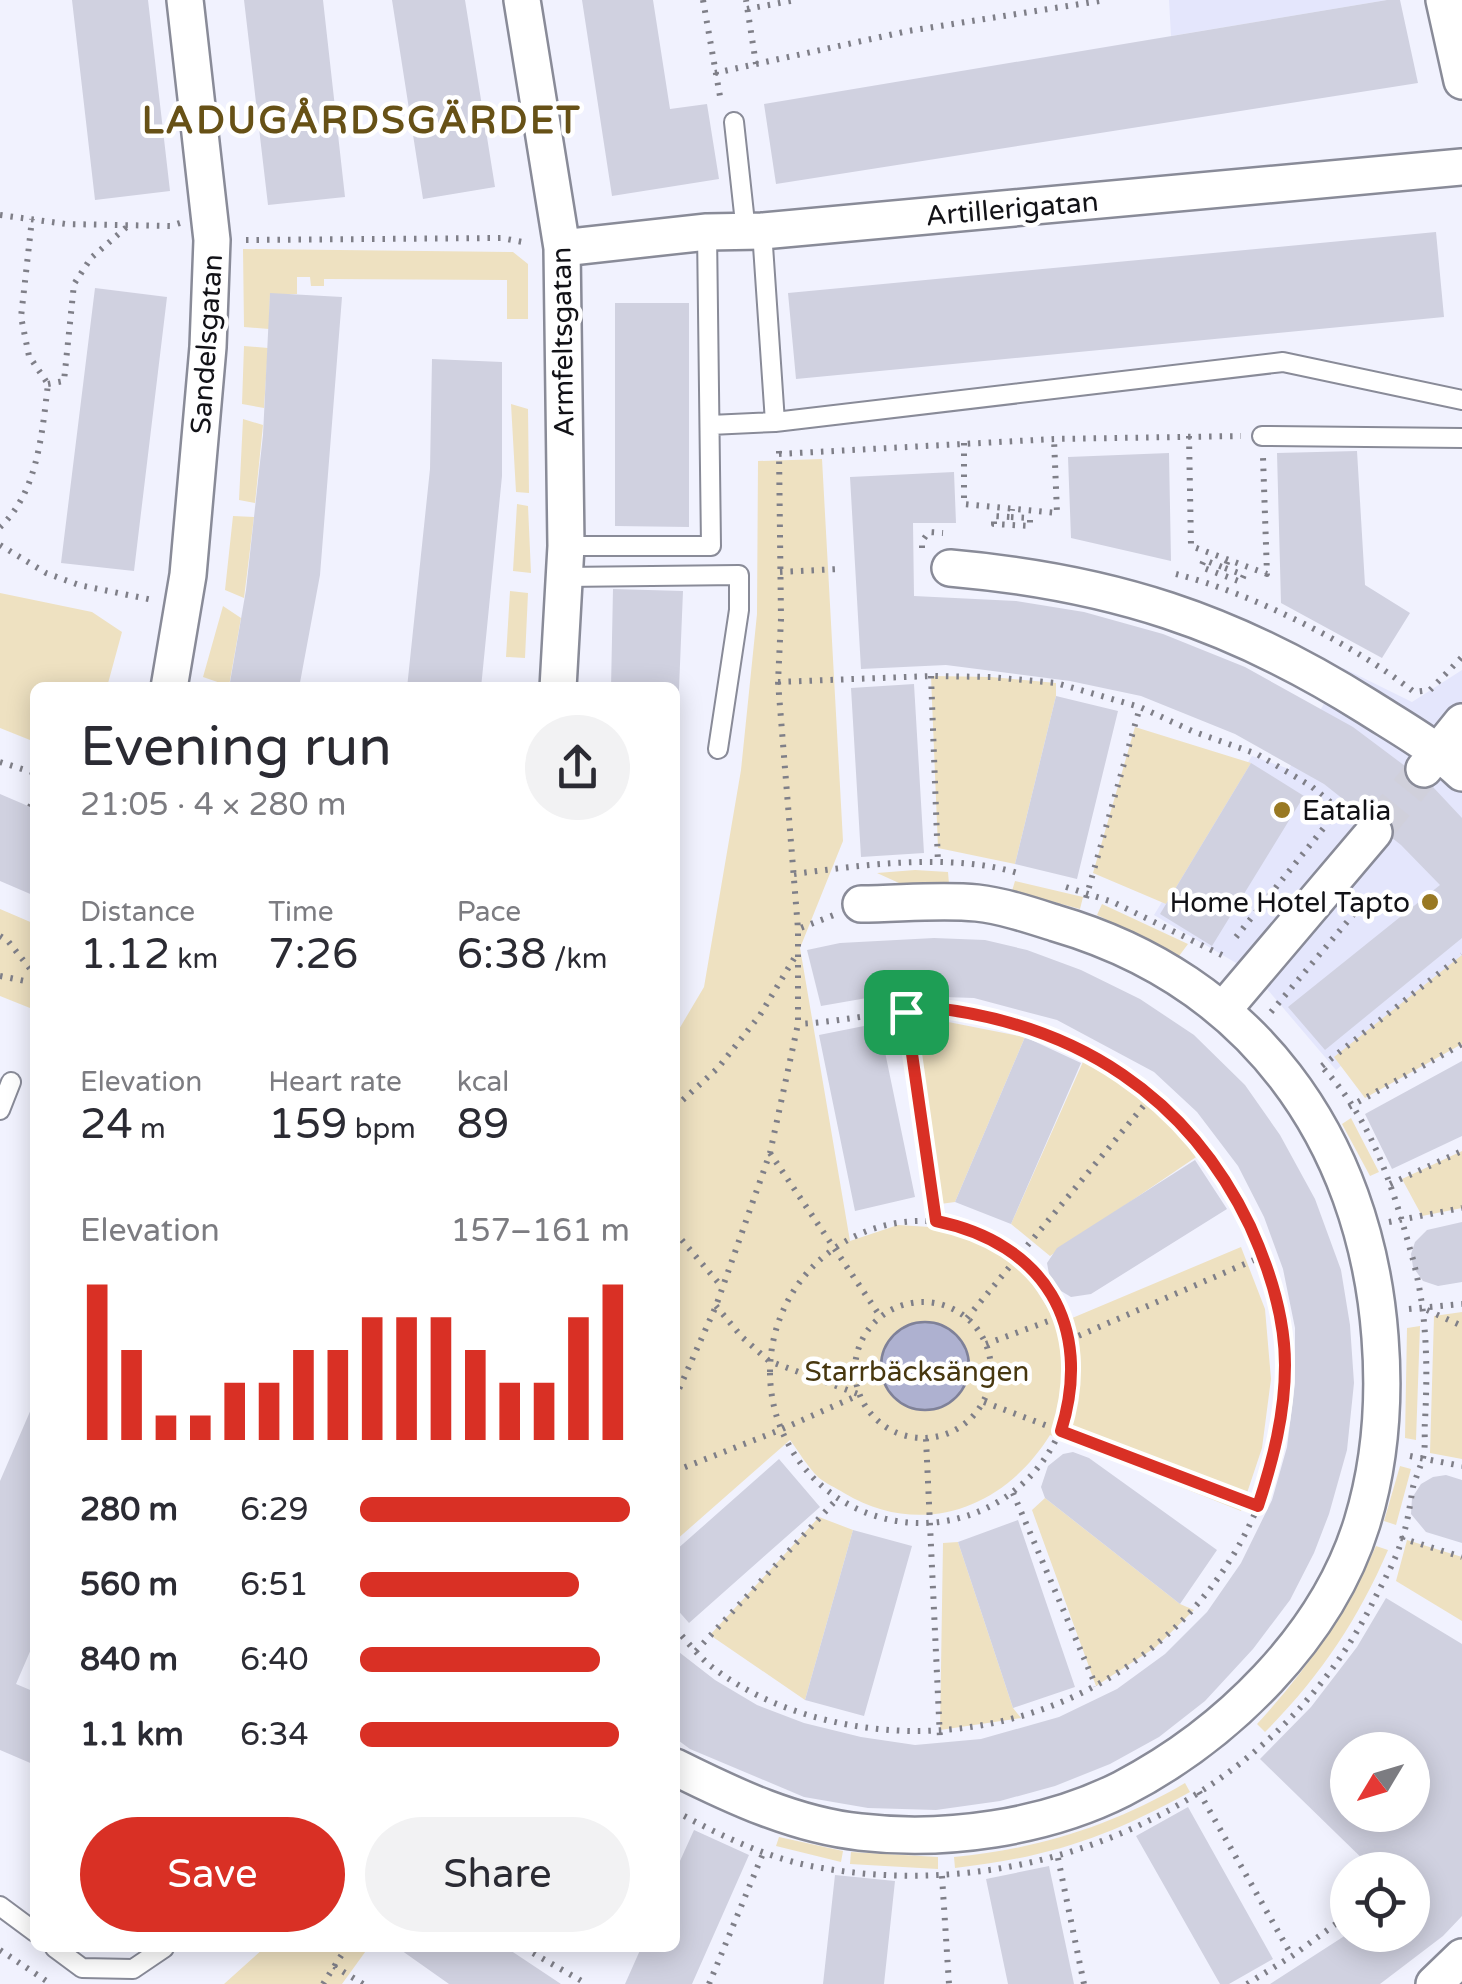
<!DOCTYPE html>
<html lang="en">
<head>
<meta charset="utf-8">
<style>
  :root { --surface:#fff; --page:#f2f2f3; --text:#2b2b33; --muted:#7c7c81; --accent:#d93025 }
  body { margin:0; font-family:"Varela Round",sans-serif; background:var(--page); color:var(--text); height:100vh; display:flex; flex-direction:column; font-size:38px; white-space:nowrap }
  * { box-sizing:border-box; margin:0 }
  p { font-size:32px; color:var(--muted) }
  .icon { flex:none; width:55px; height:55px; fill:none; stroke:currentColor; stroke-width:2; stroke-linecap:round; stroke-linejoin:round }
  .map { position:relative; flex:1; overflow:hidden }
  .panel { position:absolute; left:30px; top:682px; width:650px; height:1270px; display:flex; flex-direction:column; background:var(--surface); border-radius:15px; box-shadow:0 5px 25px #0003 }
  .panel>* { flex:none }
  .needle { width:65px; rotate:232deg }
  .buttons { position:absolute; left:1330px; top:1732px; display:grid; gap:20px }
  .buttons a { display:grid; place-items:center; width:100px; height:100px; border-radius:50%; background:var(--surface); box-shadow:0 5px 25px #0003; font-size:50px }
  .pin { position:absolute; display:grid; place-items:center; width:85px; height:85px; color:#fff; margin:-42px; border-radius:20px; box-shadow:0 5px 15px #0006 }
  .round { display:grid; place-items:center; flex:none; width:105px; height:105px; border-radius:52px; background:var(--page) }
  .headline { display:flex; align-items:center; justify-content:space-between; height:170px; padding:0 50px }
  h1 { font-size:55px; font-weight:600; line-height:75px }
  .metrics { display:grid; grid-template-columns:repeat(3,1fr); gap:15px; height:170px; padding:10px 50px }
  .metrics div { display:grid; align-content:center }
  .metrics b { font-size:42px; font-weight:600 }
  .metrics small { font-size:28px; font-weight:400 }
  .metrics p { font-size:28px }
  .chart { height:280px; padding:20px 50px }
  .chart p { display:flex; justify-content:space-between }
  .chart svg { width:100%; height:180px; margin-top:10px; stroke:var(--accent); stroke-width:6 }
  .primary-button { display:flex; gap:20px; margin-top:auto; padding:20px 50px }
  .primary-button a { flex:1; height:115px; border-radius:60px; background:var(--accent); color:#fff; font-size:40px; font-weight:600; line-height:115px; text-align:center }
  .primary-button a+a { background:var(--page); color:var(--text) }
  ul { padding:0 50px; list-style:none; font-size:32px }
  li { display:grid; grid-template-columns:160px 120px 1fr; align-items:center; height:75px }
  li i { height:25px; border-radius:12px; background:var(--accent) }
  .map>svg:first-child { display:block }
  .built { fill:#e4e6fc }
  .green { fill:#eee1c1 }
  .water { fill:#aeb1d0; stroke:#7f8198; stroke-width:2.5 }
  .building { fill:#d0d1e0; fill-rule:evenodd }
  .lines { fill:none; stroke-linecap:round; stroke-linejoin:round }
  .street-tunnel { stroke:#d0d0db; stroke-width:35; stroke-dasharray:35 18; stroke-linecap:butt }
  .lane-casing { stroke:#898b98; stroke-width:22 }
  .street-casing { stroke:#898b98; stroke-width:40 }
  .path { stroke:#7f7f88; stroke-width:6; stroke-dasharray:2.5 8; stroke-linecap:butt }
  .lane { stroke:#fff; stroke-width:18 }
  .street { stroke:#fff; stroke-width:35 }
  .route-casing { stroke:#fff; stroke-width:20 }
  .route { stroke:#d93025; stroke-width:12 }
  .poi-dot { fill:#997923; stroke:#fff; stroke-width:4 }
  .labels { text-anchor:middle; stroke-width:9; stroke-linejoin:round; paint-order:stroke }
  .street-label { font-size:28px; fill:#121217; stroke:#fff }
  .poi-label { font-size:28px; fill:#121217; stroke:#fff; text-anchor:start }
  .park-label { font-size:28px; fill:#47370f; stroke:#fff }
  .district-label { font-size:38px; font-weight:bold; letter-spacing:2.5px; fill:#675116; stroke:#fff }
</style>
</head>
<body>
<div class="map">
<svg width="1462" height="1984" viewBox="0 0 1462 1984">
  <rect width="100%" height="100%" fill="#f1f2fe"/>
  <!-- built -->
  <path class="built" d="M1169 0H1387L1171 36Z
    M1343 668 1412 702 1462 670V966L1336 1070 1267 989 1243 967 1154 915 1252 756 1289 769Z"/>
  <!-- green -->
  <path class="green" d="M243 249 513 252 528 264V319H507V280L324 279V286H311L310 277H297V294H270L269 329 244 327Z
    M244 346 268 348 264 408 242 404Z
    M511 404 528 409 529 493 516 492Z
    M243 419 263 425 255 503 239 500Z
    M822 459 843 841 800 948 850 1241 898 1225 946 1228 987 1243 1024 1271 1058 1324 1241 1247 1265 1309 1271 1379 1262 1448 1241 1511 1050 1435C1004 1509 921 1539 844 1493 836 1488 825 1483 818 1477 807 1466 799 1452 790 1440L675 1541V1036L704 987 741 770 757 614 758 461Z
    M517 504 528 506 531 573 513 571Z
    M233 516 254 517 244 598 225 590Z
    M510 591 528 593 525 658 506 657Z
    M0 593 92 612 122 632 107 687 35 688V742L0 728Z
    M223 606 241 618 229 686 203 677Z
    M931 676 991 677 1056 683V696L1015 864 938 848Z
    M1135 727 1251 763 1166 904 1093 873Z
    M915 870 948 872 949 884 899 883 877 873Z
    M1015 881 1083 897 1080 909 1012 891Z
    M1102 904 1188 944 1179 956 1097 915Z
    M0 909 35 924V1010L0 996Z
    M1462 955V1044L1365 1098 1334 1057Z
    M933 1019 1025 1037 955 1202 933 1205 912 1058Z
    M1086 1055 1153 1095 1205 1151 1050 1256 1011 1224Z
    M1351 1118 1379 1172 1370 1176 1342 1124Z
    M1462 1151V1208L1422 1216 1402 1179Z
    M1462 1312V1459L1430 1453 1434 1316Z
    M1420 1326 1416 1440 1405 1438 1407 1328Z
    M1400 1466 1411 1469 1396 1525 1384 1521Z
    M1045 1498 1180 1604 1194 1610 1156 1647 1096 1686 1032 1510Z
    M819 1517 853 1530 805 1700 710 1635Z
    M1407 1540 1462 1557V1621L1396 1581Z
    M958 1542 1013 1708 1021 1718 940 1730 943 1543Z
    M1376 1546 1388 1550C1358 1620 1319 1678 1265 1732L1257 1724C1306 1671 1346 1613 1376 1546Z
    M1185 1783 1190 1792C1106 1838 1050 1857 955 1868L954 1857C1037 1849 1112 1826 1185 1783Z
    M779 1837 843 1851 841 1862 776 1846Z
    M851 1852 938 1857V1869L850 1864Z
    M264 1948H368L342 1984H224Z"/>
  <!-- water -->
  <path class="water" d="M881 1366a44 44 0 1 1 88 0a44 44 0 1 1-88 0Z"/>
  <!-- building -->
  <path class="building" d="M72 0H148L170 191 95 200Z
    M244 0H323L345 197 268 205Z
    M392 0H465L495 187 423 199Z
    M582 0H653L670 109 707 104 719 179 612 196Z
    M1387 0H1400L1418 83 776 184 764 104Z
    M1436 232 1444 317 796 379 788 293Z
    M95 288 167 297 134 571 61 563Z
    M270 293 342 297 320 575 299 688H229L246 590 263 435Z
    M615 303H689V527L615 526Z
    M432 359 502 362V476L481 688H407L430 469Z
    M1357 451 1365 585 1410 613 1382 658 1281 603 1277 453Z
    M1169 453 1171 561 1071 538 1068 457Z
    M954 472 956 523H913L914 596 1016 601 1084 612 1163 634 1245 667 1353 727 1433 787 1462 818V938L1325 1050 1288 1007 1440 885 1401 845 1324 784 1235 734 1141 696 1070 681 946 665 861 669 850 477Z
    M613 589 683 591 678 713 675 712V688H611Z
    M914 684 924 853 861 857 851 688Z
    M1056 696 1118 711 1077 879 1015 864Z
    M1251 763 1304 796 1212 946 1160 914Z
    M0 794 35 809V896L0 881Z
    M934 938 985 940 1027 950 1081 970 1140 999 1194 1035 1245 1085 1280 1135 1315 1199 1341 1270 1350 1325 1354 1383 1347 1450 1329 1514 1314 1553 1290 1600 1253 1649 1205 1701 1159 1737 1110 1764 1055 1786 1000 1801 936 1810 868 1808 804 1797 690 1749 675 1738V1649L715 1680 757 1705 804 1723 861 1737 915 1745 981 1739 1059 1717 1117 1689 1165 1654 1207 1612 1241 1563 1272 1500 1287 1447 1295 1383V1328L1283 1269 1264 1217 1238 1166 1197 1112 1154 1072 1057 1020 974 998 884 995 821 1006 807 950 840 943Z
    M879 1023 915 1197 855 1211 819 1035Z
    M1025 1037 1081 1063 1011 1224 955 1202Z
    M1462 1061V1136L1392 1169 1365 1114Z
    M1195 1160 1227 1209 1091 1294 1071 1297 1051 1285 1047 1263 1057 1248Z
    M1462 1222V1282L1438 1286 1423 1281 1413 1267 1411 1254 1415 1242 1427 1230Z
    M35 1400V1640L16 1684 35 1692V1765L0 1750V1481Z
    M1073 1452 1089 1458 1217 1550 1180 1604 1045 1498 1041 1487 1048 1466 1063 1454Z
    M779 1459 820 1507 689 1623 675 1607V1551Z
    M1446 1475 1462 1480V1543L1426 1532 1411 1514 1412 1498 1421 1484 1433 1477Z
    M1018 1520 1075 1687 1013 1708 958 1542Z
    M853 1530 912 1546 864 1716 805 1700Z
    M1386 1598 1462 1644V1916L1443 1936 1380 1984H1270L1346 1935H1412V1870H1374L1260 1759 1311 1707 1357 1647ZM1348 1750H1412V1815H1348Z
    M1188 1807 1273 1959 1229 1984H1220L1136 1836Z
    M694 1830 749 1855 692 1984H625L641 1948H675V1872Z
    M1049 1866 1074 1984H1008L986 1879Z
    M835 1875 895 1881 884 1984H823Z
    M398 1948H507L561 1984H449Z"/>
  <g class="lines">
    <!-- street-tunnel -->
    <path class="street-tunnel" d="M1374 832 1424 770"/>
    <defs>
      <path id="lane" d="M734 122 746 232
        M762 231 775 422
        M710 425 775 422 1283 362 1462 400
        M1262 436 1462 438
        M566 546H711L707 232
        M564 577 739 575V610L718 749
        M0 1110 11 1082
        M0 1906 35 1932
        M55 1948 82 1968 133 1969 164 1948"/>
      <path id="street" d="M522 0 562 248 566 546 558 688
        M1444 0 1462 81
        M562 248 707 232 762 231 1462 167
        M950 568C1110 582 1232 621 1368 707 1401 728 1434 746 1462 773
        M169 688 188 575 208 347 212 240 185 0
        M1424 769 1462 722
        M1223 1010 1374 832
        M675 1767C733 1796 795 1825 860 1832 945 1842 1045 1828 1122 1789 1226 1735 1327 1637 1362 1523 1381 1461 1385 1401 1380 1337 1365 1137 1251 980 1055 923 1030 915 1003 906 977 903 939 899 899 904 861 904
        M1434 1984 1462 1957"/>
    </defs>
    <!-- lane casing -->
    <use href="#lane" class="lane-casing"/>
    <!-- street casing -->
    <use href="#street" class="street-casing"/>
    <!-- path -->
    <path class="path" d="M703 0 721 102
      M747 9 796 0
      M756 64 908 31 1106 0
      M715 73 756 64 746 0
      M0 215 66 224 170 226 180 223
      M246 240 501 238 528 243
      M48 384 64 381 74 284 91 258 129 225
      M1189 436 1191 546 1267 574 1263 457
      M964 443V504L1057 513 1054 439
      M779 451 781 619 778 682 798 929
      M779 454 1054 439 1241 436
      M1011 517 1030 518V526L994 524V516L1011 517 1012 509
      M0 527C38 492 42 433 48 384L29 356 21 317 32 219
      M0 545 46 573 79 585 153 600
      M922 548V541L929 532 943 533
      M1225 568 1244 575 1241 582 1201 567 1204 560 1225 568 1228 560
      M780 572 839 569
      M1176 574C1253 594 1352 643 1414 692L1430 690 1462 657
      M931 676 938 864
      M778 682 931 676 991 677 1056 683 1140 707 1192 731 1257 754 1311 786 1347 816
      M0 762 35 773
      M30 807 35 795
      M794 874C863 865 953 852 1021 874
      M1066 887 1113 902 1228 958
      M1086 898 1140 707
      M0 936 8 941 35 975
      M1236 937 1339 809
      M0 976 35 983
      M906 1012 935 1221
      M1271 1012 1363 903
      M1322 1066 1462 955
      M675 1107 718 1068 760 1015 798 952
      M1349 1107 1462 1044
      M770 1153 880 1316
      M1390 1184 1462 1151
      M770 1372a151 151 0 1 1 302 0a151 151 0 1 1-302 0Z
      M1389 1222 1462 1208
      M675 1232 722 1287
      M855 1370a68 68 0 1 1 136 0a68 68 0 1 1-136 0Z
      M716 1306 742 1337 769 1361 858 1394
      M1409 1309 1462 1304
      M1427 1310 1462 1326
      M967 1318 1161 1085
      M1069 1340 1263 1256
      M986 1344 1062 1316
      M675 1398 716 1306 770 1153 798 1024V929L834 915
      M984 1402 1265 1508
      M926 1439 940 1739
      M1410 1456 1462 1466
      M675 1471 780 1430 859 1395
      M1013 1493 1096 1686
      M1401 1538 1462 1557
      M675 1628C687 1641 698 1656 712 1667 770 1712 851 1732 923 1731 1183 1725 1362 1467 1249 1226 1212 1145 1162 1093 1082 1053 1050 1037 1016 1020 981 1013 922 1001 858 1021 798 1024
      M696 1651 837 1499
      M1199 1792 1292 1956
      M675 1811C721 1836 771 1860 822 1868 1041 1906 1274 1801 1374 1600 1384 1580 1396 1560 1402 1539 1408 1522 1410 1504 1413 1487 1416 1477 1420 1468 1423 1458 1426 1447 1424 1433 1425 1421 1428 1362 1427 1306 1410 1249 1392 1184 1370 1117 1322 1067
      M1058 1858 1084 1984
      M942 1876 949 1984
      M524 1948 587 1984
      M0 1950 51 1984
      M334 1966 363 1984
      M323 1984 346 1948
      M709 1984 764 1851
      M1247 1984 1292 1956 1348 1915"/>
    <!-- lane -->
    <use href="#lane" class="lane"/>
    <!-- street -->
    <use href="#street" class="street"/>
  </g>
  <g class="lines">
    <defs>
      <path id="route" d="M935 1008C1077 1025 1188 1096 1250 1226 1270 1270 1285 1316 1285 1365 1285 1414 1273 1460 1258 1506L1061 1431C1094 1325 1044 1243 936 1221L906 1012Z"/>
    </defs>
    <!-- route casing -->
    <use href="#route" class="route-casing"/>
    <!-- route -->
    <use href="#route" class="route"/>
  </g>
  <!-- markers -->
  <g class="poi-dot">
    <circle cx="1282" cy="810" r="10"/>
    <circle cx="1430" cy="902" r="10"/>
  </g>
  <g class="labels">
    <!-- street labels -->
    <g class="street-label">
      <text transform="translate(1012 208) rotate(-5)" y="10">Artillerigatan</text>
      <text transform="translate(562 342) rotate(-91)" y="10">Armfeltsgatan</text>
      <text transform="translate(206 344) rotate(-86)" y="10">Sandelsgatan</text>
    </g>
    <!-- poi labels -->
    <g class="poi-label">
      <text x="1302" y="820">Eatalia</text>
      <text x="1410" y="912" text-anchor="end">Home Hotel Tapto</text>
    </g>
    <!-- park labels -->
    <g class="park-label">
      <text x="917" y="1381">Starrbäcksängen</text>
    </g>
    <!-- district labels -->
    <g class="district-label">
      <text x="362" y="133">LADUGÅRDSGÄRDET</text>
    </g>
  </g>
</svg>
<div class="buttons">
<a><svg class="needle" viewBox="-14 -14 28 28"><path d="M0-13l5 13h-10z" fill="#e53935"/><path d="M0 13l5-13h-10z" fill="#7c7c81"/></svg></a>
<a><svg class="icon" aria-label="locate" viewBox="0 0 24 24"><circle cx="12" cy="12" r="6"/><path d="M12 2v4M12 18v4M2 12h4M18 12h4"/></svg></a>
</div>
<div class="pin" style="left:906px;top:1012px;background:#1e9e55"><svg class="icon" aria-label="arrive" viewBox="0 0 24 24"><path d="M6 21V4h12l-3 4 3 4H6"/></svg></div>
<section class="panel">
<div class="headline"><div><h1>Evening run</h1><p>21:05 · 4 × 280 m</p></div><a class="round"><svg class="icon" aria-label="share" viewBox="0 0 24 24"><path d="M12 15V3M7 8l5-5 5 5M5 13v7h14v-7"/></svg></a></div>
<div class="metrics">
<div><p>Distance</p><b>1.12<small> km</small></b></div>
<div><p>Time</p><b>7:26</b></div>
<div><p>Pace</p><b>6:38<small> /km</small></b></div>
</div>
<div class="metrics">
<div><p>Elevation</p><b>24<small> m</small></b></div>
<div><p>Heart rate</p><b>159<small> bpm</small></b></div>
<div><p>kcal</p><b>89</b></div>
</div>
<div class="chart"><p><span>Elevation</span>157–161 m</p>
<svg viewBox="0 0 160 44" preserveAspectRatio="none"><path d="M5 44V6M15 44V22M25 44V38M35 44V38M45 44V30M55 44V30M65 44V22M75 44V22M85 44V14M95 44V14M105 44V14M115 44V22M125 44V30M135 44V30M145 44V14M155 44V6"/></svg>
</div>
<ul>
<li><b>280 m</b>6:29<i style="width:100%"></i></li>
<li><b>560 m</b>6:51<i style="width:81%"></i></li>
<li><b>840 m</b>6:40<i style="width:89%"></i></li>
<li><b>1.1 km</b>6:34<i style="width:96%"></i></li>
</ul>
<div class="primary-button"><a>Save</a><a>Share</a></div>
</section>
</div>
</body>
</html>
